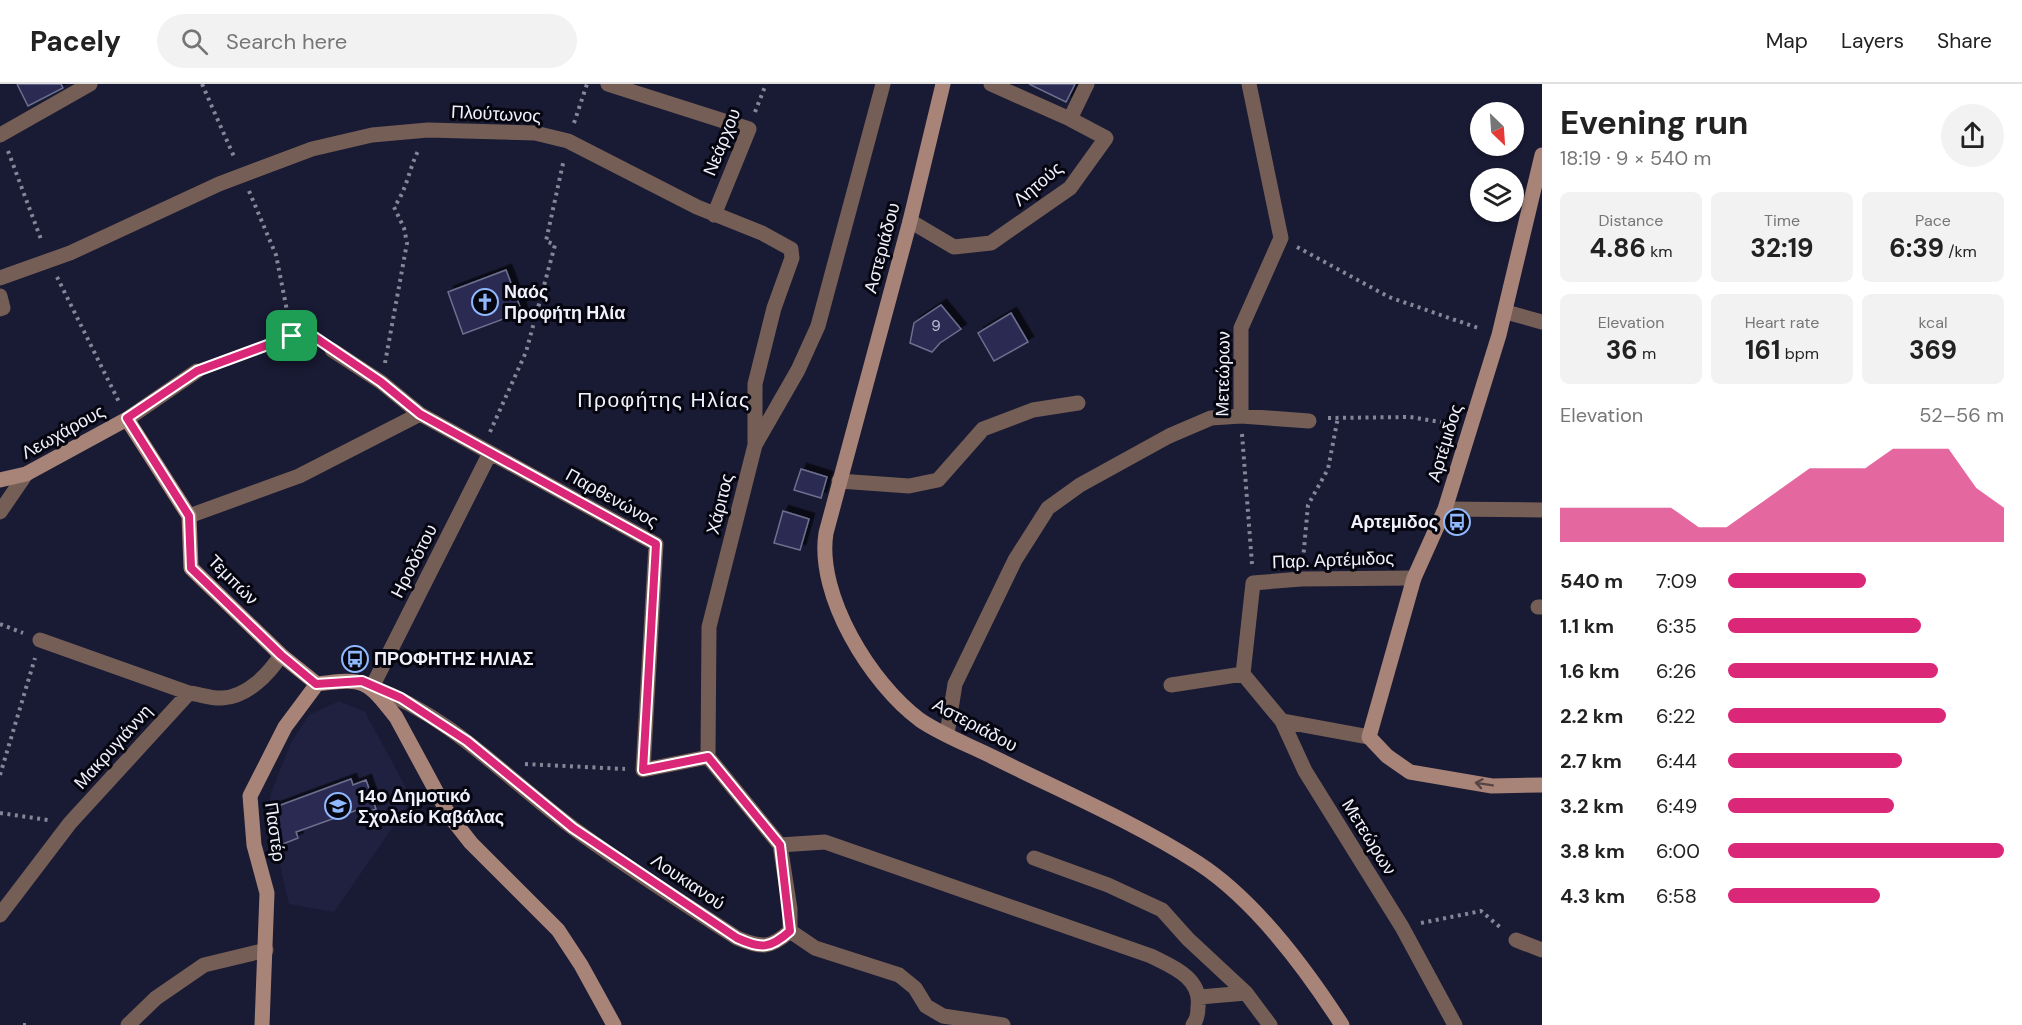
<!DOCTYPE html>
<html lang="en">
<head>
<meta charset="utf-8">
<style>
  :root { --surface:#fff; --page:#f2f2f2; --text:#222; --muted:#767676; --line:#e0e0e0; --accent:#db2777 }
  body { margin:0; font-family:"DM Sans",sans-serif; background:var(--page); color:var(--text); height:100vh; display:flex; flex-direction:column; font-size:22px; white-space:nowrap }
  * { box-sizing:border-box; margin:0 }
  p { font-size:20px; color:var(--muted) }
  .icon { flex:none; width:33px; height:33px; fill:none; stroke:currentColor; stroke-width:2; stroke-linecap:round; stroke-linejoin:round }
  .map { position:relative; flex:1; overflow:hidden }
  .details { display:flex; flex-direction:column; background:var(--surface); width:480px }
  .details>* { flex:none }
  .needle { width:39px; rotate:155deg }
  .tools { position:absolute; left:1470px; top:18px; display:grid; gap:12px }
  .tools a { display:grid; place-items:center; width:54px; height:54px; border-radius:50%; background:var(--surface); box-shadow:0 2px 4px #0004; font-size:30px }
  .pin { position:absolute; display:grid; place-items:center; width:51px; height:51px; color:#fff; margin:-26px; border-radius:12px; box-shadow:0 3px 9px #0006 }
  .round { display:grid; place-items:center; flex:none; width:63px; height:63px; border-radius:32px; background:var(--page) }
  .overview { display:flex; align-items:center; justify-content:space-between; height:102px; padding:0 18px }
  h1 { font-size:33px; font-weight:700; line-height:45px }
  .metrics { display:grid; grid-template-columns:repeat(3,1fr); gap:9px; height:102px; padding:6px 18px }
  .metrics div { display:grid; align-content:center; border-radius:9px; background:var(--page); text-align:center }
  .metrics b { font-size:26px; font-weight:700 }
  .metrics small { font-size:16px; font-weight:400 }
  .metrics p { font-size:16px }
  .chart { height:168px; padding:12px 18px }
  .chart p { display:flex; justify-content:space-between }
  .chart svg { width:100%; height:108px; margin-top:6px; fill:var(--accent); opacity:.7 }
  ul { padding:0 18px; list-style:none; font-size:20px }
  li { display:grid; grid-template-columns:96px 72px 1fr; align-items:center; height:45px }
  li i { height:15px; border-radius:8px; background:var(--accent) }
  header { display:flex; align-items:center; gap:36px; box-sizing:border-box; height:84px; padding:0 30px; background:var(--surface); border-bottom:2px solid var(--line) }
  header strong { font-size:28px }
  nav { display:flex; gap:33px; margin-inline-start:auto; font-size:21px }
  .search { width:420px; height:54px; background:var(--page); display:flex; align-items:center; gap:15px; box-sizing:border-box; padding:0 21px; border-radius:33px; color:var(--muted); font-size:22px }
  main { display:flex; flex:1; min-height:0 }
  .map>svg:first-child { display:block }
  .built { fill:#202140 }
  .building { fill:#292952; stroke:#6d6f8e; stroke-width:1.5; filter:url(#shadow) }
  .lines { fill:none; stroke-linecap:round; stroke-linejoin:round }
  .path { stroke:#858698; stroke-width:4; stroke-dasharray:3 4.5; stroke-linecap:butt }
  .street { stroke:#755e56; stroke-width:15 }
  .secondary { stroke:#a88377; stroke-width:15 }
  .oneway { stroke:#574444 }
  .route-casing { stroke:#fff; stroke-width:12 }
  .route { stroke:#db2777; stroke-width:8 }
  .labels { text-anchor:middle; stroke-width:6; stroke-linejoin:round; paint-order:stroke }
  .number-label { font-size:15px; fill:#bebfd2 }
  .street-label { font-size:18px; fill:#f0f1fc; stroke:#060611 }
  .poi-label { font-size:18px; font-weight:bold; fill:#f0f1fc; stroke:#060611; text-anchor:start }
  .quarter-label { font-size:21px; letter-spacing:1.5px; fill:#f0f1fc; stroke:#060611 }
</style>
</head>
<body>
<header>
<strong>Pacely</strong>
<div class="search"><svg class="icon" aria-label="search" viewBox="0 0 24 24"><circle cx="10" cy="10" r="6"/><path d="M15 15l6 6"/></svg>Search here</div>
<nav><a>Map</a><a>Layers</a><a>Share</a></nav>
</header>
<main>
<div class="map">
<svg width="1542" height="941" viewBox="0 0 1542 941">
  <defs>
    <filter id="shadow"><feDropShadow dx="5.5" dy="-5.5" stdDeviation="0" flood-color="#0009"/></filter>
  </defs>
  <rect width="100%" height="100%" fill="#191a33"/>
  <!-- built -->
  <path class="built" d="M339 617 365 628 412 715 334 828 289 820 268 730 271 709 291 659 309 631Z"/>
  <!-- building -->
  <path class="building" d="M17 0H61L63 4 28 22Z
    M1029 0H1075L1066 18Z
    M506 186 522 228 463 250 448 208Z
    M941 221 961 245 940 259 932 268 910 259 914 239Z
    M1011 229 1028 258 994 277 978 249Z
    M801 385 827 393 821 414 794 406Z
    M783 427 809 435 800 466 774 459Z
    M351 695 353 701 366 696 376 725 362 730 360 725 296 748 298 754 283 760 270 725Z"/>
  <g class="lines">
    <!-- path -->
    <path class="path" d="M202 0 235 75
      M755 28 766 0
      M574 39 587 0
      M8 67 42 158
      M249 107 276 171 292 252
      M1297 163 1389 213 1481 245
      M57 193 119 318
      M385 279 407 159 404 144 394 123C407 106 409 84 419 65
      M215 280C236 272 299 242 318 256
      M1328 334 1410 333 1452 340
      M490 348 526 268 555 161 546 157 564 75
      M1242 350 1252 480
      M1303 476 1308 421 1328 385 1338 333
      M0 540 23 549
      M525 680 625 685
      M0 691 35 574
      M0 729 48 736
      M1421 839 1481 827 1501 844
      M23 941H27"/>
    <!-- street -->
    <path class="street" d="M608 0 749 45 714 131
      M991 0 1070 35
      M0 51 90 0
      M910 137 954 163 991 159 1070 104 1106 54 1070 35 1087 0
      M0 194 70 169 219 100 312 65 372 51 428 46 535 49 568 57 697 123 762 149 791 165 792 174 774 224 755 300V361
      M0 212 3 224 0 225
      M1506 228 1542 238
      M332 266 381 298 420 330 656 460 643 686 708 673
      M1241 332V244L1281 154 1249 0
      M127 335 197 287
      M490 369 372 603C451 632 507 695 573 744 626 783 682 818 737 854 761 864 770 865 790 847
      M839 397 909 402 938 396 983 345 1033 326 1078 319
      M1445 425 1542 426
      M0 428 26 390
      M189 432 299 392 420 330
      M1538 523H1542
      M40 556 189 609
      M1243 590 1253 499 1301 495 1414 494
      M1171 601 1243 590 1282 637 1305 687 1402 843 1455 941
      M1282 637 1369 653
      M947 650 955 600 1015 476 1048 424 1080 401 1169 352 1211 334 1241 332 1309 337
      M780 761 825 758 1151 872C1173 883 1202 894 1198 923 1198 931 1197 935 1193 941
      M1034 774 1108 801 1162 826 1188 855 1246 909 1270 941
      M0 831 70 739 189 609C199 610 212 615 222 614 247 613 269 590 281 571
      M790 847V825L780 761 708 673 709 543 755 361 798 286 818 242 883 0
      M790 847 815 864 899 891 915 904 926 922 943 932 1003 941
      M1516 856 1542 866
      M1200 913 1246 909
      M128 941 156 914 204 881 266 866"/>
    <!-- secondary -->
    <path class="secondary" d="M943 0 910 137 826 449C816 511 871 600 920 636 942 651 969 661 993 673 1061 707 1134 738 1198 779 1255 816 1306 885 1342 941
      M1542 71 1499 251 1445 425 1414 494 1369 653 1387 672 1410 688 1492 702 1542 701
      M0 396 26 390 127 335 189 432 191 484 281 571 317 600
      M262 941 267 809 254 761 250 712 285 643 317 600C365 594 366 595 396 633L449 731 471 759 558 846 581 881 614 941"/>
  </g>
  <!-- one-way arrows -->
  <defs><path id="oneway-shaft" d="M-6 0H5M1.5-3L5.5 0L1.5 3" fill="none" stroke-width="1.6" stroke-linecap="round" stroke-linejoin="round" transform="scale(1.5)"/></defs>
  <use class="oneway" href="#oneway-shaft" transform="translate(1484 700) rotate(-171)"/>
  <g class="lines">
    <defs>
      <path id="route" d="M292 252H313L381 298 420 330 656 460 643 686 708 673 780 761 790 847C770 865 761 865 737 854L573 744 467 657 401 614 362 597 316 600 281 571 191 484 189 432 127 334 197 287Z"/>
    </defs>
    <!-- route casing -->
    <use href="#route" class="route-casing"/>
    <!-- route -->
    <use href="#route" class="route"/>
  </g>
  <!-- icons -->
  <defs>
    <symbol id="church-ring" viewBox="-11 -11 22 22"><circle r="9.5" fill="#060611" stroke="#8fb8fd" stroke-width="1.5"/><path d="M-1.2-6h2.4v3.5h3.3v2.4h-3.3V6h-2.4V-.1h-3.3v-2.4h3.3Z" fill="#8fb8fd"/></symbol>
    <symbol id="bus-ring" viewBox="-11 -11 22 22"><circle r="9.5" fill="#060611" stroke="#8fb8fd" stroke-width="1.5"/><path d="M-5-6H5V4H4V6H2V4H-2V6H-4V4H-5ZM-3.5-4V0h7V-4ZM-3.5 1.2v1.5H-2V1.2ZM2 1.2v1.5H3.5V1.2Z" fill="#8fb8fd"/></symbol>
    <symbol id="school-ring" viewBox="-11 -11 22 22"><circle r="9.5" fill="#060611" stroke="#8fb8fd" stroke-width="1.5"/><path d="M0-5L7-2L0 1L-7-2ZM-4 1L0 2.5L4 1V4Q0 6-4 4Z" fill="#8fb8fd"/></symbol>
  </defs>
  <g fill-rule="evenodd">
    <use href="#church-ring" x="470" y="203" width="30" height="30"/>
    <use href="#bus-ring" x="1442" y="423" width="30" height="30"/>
    <use href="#bus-ring" x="340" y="560" width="30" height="30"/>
    <use href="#school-ring" x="323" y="707" width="30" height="30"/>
  </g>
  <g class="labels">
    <!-- number labels -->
    <g class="number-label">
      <text x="936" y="247">9</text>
    </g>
    <!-- street labels -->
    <g class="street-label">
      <text transform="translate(496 30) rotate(3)" y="6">Πλούτωνος</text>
      <text transform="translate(722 58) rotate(-68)" y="6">Νεάρχου</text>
      <text transform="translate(1038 100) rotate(-40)" y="6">Λητούς</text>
      <text transform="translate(882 164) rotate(-75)" y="6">Αστεριάδου</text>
      <text transform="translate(1223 290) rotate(-89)" y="6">Μετεώρων</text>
      <text transform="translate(63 348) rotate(-29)" y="6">Λεωχάρους</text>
      <text transform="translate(1445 359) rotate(-73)" y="6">Αρτέμιδος</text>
      <text transform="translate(612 414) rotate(29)" y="6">Παρθενώνος</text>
      <text transform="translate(720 420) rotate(-76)" y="6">Χάριτος</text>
      <text transform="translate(1333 476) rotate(-2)" y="6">Παρ. Αρτέμιδος</text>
      <text transform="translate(414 477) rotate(-63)" y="6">Ηροδότου</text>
      <text transform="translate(233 496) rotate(45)" y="6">Τεμπών</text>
      <text transform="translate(975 641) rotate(28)" y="6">Αστεριάδου</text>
      <text transform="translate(113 663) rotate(-48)" y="6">Μακρυγιάννη</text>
      <text transform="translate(275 748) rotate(82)" y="6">Παστέρ</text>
      <text transform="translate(1369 753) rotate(58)" y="6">Μετεώρων</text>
      <text transform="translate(688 798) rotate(34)" y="6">Λουκιανού</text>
    </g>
    <!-- poi labels -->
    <g class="poi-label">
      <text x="504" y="214">Ναός<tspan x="504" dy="21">Προφήτη Ηλία</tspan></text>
      <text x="1438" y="444" text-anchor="end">Αρτεμιδος</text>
      <text x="374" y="581">ΠΡΟΦΗΤΗΣ ΗΛΙΑΣ</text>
      <text x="358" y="718">14ο Δημοτικό<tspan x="358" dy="21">Σχολείο Καβάλας</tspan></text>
    </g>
    <!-- quarter labels -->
    <g class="quarter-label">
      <text x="664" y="323">Προφήτης Ηλίας</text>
    </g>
  </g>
</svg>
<div class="tools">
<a><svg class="needle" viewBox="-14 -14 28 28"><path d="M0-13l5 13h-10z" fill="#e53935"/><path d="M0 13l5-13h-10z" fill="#767676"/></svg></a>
<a><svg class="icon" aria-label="layers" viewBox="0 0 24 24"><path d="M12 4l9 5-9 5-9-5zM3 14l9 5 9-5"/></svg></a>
</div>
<div class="pin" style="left:292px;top:252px;background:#1e9e55"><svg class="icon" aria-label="arrive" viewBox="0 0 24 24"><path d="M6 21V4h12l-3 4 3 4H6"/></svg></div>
</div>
<section class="details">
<div class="overview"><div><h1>Evening run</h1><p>18:19 · 9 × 540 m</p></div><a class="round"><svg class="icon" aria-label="share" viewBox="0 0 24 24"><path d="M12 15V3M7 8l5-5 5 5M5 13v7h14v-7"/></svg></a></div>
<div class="metrics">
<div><p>Distance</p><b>4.86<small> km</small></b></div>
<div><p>Time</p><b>32:19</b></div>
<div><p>Pace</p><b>6:39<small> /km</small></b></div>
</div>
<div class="metrics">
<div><p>Elevation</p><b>36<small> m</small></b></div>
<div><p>Heart rate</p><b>161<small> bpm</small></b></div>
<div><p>kcal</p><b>369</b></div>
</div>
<div class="chart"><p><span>Elevation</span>52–56 m</p>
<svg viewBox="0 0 160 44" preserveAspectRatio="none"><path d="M0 44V30L10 30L20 30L30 30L40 30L50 38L60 38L70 30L80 22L90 14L100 14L110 14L120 6L130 6L140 6L150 22L160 30V44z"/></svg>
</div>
<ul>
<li><b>540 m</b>7:09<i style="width:50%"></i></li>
<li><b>1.1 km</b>6:35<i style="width:70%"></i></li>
<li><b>1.6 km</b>6:26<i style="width:76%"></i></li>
<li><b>2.2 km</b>6:22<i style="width:79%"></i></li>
<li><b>2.7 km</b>6:44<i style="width:63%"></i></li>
<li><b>3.2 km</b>6:49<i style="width:60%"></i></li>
<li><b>3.8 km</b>6:00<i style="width:100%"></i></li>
<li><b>4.3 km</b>6:58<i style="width:55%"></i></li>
</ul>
</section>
</main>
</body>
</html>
